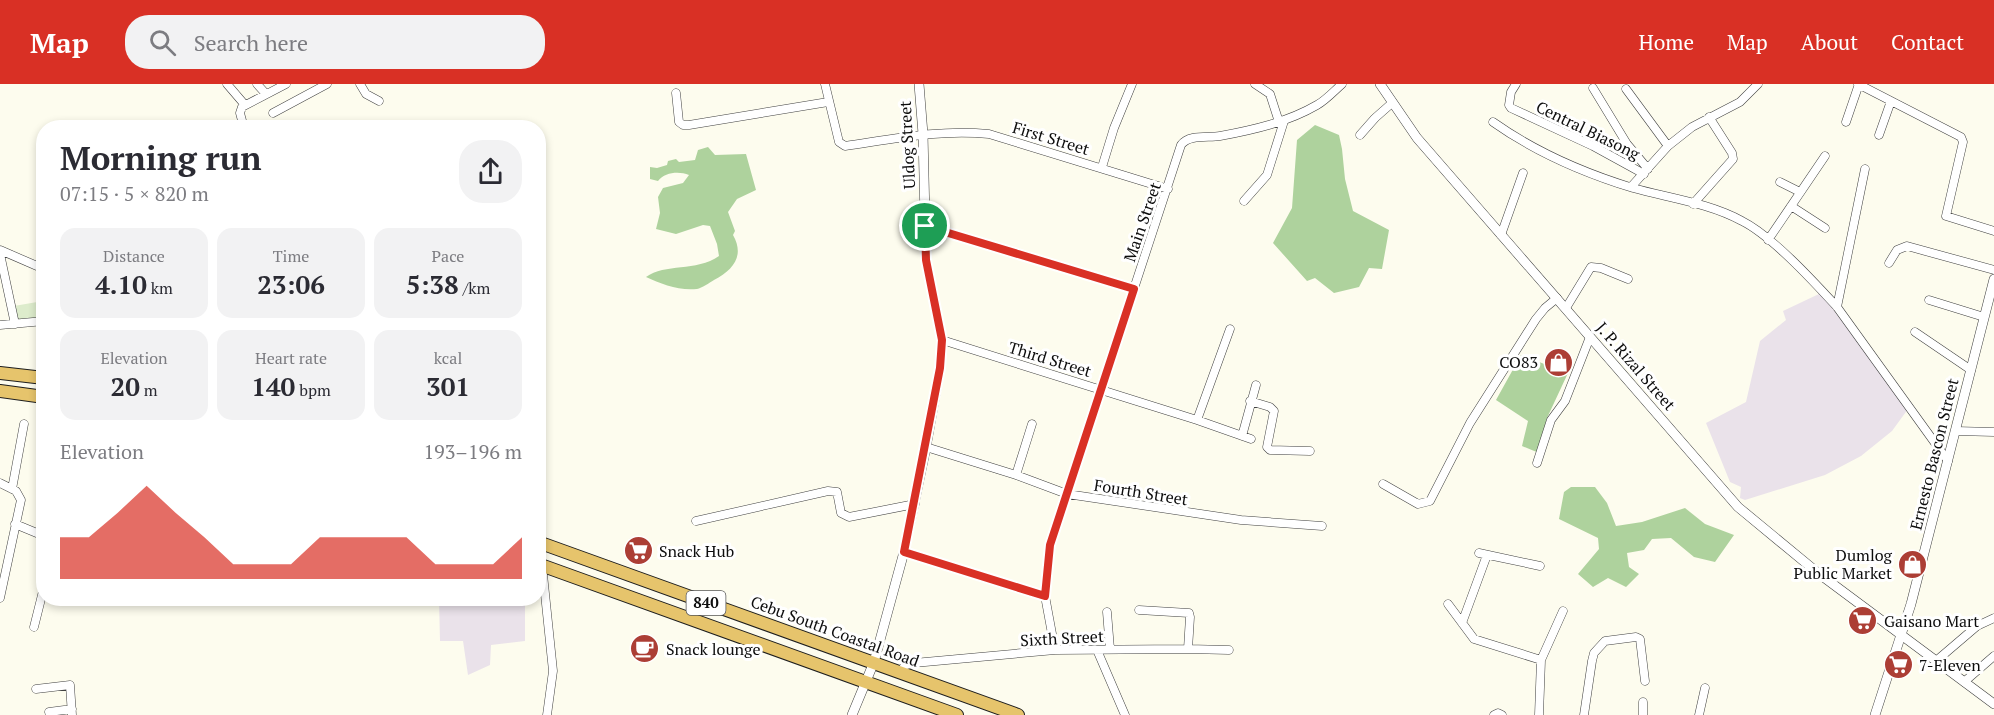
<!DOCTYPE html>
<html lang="en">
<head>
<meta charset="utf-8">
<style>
  :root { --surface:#fff; --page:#f2f2f3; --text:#2b2b33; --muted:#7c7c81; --accent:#d93025 }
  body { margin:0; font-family:"PT Serif",serif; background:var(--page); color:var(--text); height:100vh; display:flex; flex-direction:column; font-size:22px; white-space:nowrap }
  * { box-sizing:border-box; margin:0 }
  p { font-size:20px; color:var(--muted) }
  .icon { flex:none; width:33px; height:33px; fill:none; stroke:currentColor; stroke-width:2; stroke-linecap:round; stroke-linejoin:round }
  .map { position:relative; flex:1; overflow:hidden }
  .sheet { position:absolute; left:36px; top:36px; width:510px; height:486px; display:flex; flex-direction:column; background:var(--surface); border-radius:24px; box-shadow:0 3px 9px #0003 }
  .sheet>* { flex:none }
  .pin { position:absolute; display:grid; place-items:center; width:51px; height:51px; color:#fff; margin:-26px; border:3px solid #fff; border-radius:50%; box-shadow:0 2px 6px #0007 }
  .round { display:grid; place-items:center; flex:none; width:63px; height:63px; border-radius:24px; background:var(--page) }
  .head { display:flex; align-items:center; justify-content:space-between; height:102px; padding:0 24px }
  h1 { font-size:33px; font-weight:700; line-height:45px }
  .figures { display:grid; grid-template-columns:repeat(3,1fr); gap:9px; height:102px; padding:6px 24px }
  .figures div { display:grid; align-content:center; border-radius:15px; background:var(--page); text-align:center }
  .figures b { font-size:26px; font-weight:700 }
  .figures small { font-size:16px; font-weight:400 }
  .figures p { font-size:16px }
  .chart { height:168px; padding:12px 24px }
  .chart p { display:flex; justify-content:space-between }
  .chart svg { width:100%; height:108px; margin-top:6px; fill:var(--accent); opacity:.7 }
  header { display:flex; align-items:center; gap:36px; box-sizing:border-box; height:84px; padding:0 30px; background:var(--accent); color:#fff }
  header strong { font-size:28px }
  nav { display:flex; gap:33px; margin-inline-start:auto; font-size:21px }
  .search { width:420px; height:54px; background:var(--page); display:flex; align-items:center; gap:15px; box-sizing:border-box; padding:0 21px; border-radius:24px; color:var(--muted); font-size:22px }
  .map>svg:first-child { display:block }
  .industrial { fill:#eae2ea }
  .forest { fill:#aed29d }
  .pitch { fill:#ddeccc }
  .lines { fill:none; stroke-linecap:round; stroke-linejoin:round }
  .minor-casing { stroke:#404040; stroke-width:9 }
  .tertiary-casing { stroke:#404040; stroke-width:10 }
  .trunk-casing { stroke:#1e1e1e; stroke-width:14 }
  .minor { stroke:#fff; stroke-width:8 }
  .tertiary { stroke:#fff; stroke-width:9 }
  .trunk { stroke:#e6c46c; stroke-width:12 }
  .route-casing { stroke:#fff; stroke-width:12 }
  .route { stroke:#d93025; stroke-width:8 }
  .labels { text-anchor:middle; stroke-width:6; stroke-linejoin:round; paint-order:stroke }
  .shield { fill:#fff; stroke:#565656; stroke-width:1.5 }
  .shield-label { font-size:15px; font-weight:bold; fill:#0d0d0d }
  .street-label { font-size:16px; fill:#0d0d0d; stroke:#fff }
  .poi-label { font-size:16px; fill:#0d0d0d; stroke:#fff; text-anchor:start }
</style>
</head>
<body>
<header>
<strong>Map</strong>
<div class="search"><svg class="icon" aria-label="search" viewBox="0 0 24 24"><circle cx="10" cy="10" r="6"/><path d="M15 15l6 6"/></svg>Search here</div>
<nav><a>Home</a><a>Map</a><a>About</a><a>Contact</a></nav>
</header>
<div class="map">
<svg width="1994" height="631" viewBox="0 0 1994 631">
  <rect width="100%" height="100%" fill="#fdfcee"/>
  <!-- industrial -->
  <path class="industrial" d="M1821 209 1908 325 1892 347 1861 372 1825 391 1745 416 1740 414 1741 403 1730 398 1706 339 1746 318 1760 257 1786 236 1783 227Z
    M439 515H525V557L491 561 490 581 468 591 463 557H440Z"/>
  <!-- forest -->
  <path class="forest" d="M1315 41 1339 51 1342 65 1345 95 1353 127 1389 146 1382 185 1369 184 1359 203 1334 209 1315 194 1307 197 1273 159 1292 124 1297 56Z
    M708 63 715 71 746 70 756 106 737 115 728 128 735 147 733 151C745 172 733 186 714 196 709 199 702 204 697 205 679 207 661 200 646 193 665 179 696 188 719 172L717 160 710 142 703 141 676 150 656 145 660 129 658 113 663 104 683 99 689 91C679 87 665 88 658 97L650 95V83L657 84 667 81 668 77 676 75 679 78 695 76 698 66Z
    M1521 271 1568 289 1547 334 1539 369 1522 362 1528 337 1496 316Z
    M1571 403H1595L1607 419 1616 442 1642 438 1685 424 1705 440 1734 451 1715 478 1694 473 1671 454 1652 455 1644 466 1627 469 1629 483 1639 490 1626 503 1608 494 1593 503 1578 490 1599 465 1598 454 1559 435 1564 408Z"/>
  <!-- pitch -->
  <path class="pitch" d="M43 217V233L16 238 14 222Z"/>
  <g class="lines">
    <defs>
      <path id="minor" d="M227 0 245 21
        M257 0 266 10
        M360 0 366 10 379 17
        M825 0 839 58 845 62C893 55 940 45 989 50L1168 105
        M1255 0 1270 10 1279 38
        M1516 0 1511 8 1509 21 1511 24 1593 62 1644 90
        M1858 0 1961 53 1963 58 1946 132 1994 147
        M1593 4 1627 60 1648 85
        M1626 5 1668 62
        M676 9 679 38 683 41H689L828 18
        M273 29 327 0
        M1493 38C1534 67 1584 89 1633 104 1669 114 1709 119 1742 137 1772 152 1814 198 1837 223L1948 377
        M1846 38 1859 0
        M244 44 240 29 242 23 286 0
        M1360 51 1375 34 1392 19
        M1879 51 1891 17
        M1102 83 1114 44 1132 0
        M1780 98 1800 108
        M1631 103 1668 62 1692 43 1740 18 1758 0
        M1244 117 1267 91 1284 37
        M1693 120 1733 75 1732 69 1709 33
        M1791 122 1825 144
        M925 142 1134 205
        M1501 151 1523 89
        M1768 156 1825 72
        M0 166 44 185
        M0 170 15 240
        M1889 179 1897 166 1907 162 1994 186
        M1929 216 1984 233
        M1837 223 1865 85
        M1566 224 1591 183 1601 184 1628 195
        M0 241 44 237
        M1915 248 1971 286
        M942 256 1197 336 1251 355
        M1250 317 1270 323 1274 327 1267 363 1270 366 1310 367
        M1197 336 1230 245
        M1956 347 1994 348
        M1242 352 1256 301
        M926 363 1016 391 1067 410 1241 436 1322 442
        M1537 379 1551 336 1565 317 1590 253
        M1016 391 1032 340
        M0 399 16 407 21 416 0 514
        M1383 400 1418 420 1430 417 1470 339 1536 235 1545 224 1557 214
        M12 405 24 340
        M696 437 828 407 837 408 841 429 849 433 915 420
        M15 440 44 452
        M904 468 1045 512
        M1479 469 1540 482
        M542 481 553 587 547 631
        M1448 520 1474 555 1541 576
        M1139 526 1189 529 1190 533 1188 565
        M1107 528 1110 565
        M1462 539 1487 471
        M34 543 44 503
        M1055 566 1045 512 1050 461 1181 61C1189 50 1208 54 1220 52 1253 46 1288 38 1317 21 1326 16 1334 7 1342 0
        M1097 566 1125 631
        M1936 577 1977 542 1994 534
        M899 588 906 581 914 579 1055 566 1188 565 1229 566
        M1964 598 1994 572
        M36 605 70 601 72 631
        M49 628 72 625
        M1494 631 1498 629 1502 631
        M1539 631 1541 576 1563 527
        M1584 631 1592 577 1594 569 1605 557 1636 553 1640 555 1645 597
        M1643 631V618
        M1699 631 1705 604"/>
      <path id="tertiary" d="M1380 0 1417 54 1738 423 1818 489 1994 620
        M852 631 874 578 904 468 926 363 940 284 942 256 926 176 923 50 919 0
        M1875 631 1911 520 1994 195"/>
      <path id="trunk" d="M0 289 44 294
        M0 307 44 313
        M538 458 1018 631
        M538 480 957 631"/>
    </defs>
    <!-- minor casing -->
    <use href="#minor" class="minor-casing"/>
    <!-- tertiary casing -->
    <use href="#tertiary" class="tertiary-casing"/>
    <!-- trunk casing -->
    <use href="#trunk" class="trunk-casing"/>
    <!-- minor -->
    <use href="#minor" class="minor"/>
    <!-- tertiary -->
    <use href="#tertiary" class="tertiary"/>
    <!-- trunk -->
    <use href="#trunk" class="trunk"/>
  </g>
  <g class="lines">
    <defs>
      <path id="route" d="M925 142 1134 205 1050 461 1045 512 904 468 940 284 942 256 926 176Z"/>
    </defs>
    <!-- route casing -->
    <use href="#route" class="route-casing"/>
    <!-- route -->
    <use href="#route" class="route"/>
  </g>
  <!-- icons -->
  <defs>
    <symbol id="shop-disc" viewBox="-11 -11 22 22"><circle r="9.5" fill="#ac3e35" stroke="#fff"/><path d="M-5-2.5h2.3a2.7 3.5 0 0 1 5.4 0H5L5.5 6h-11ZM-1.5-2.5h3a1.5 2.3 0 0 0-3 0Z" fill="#fff"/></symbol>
    <symbol id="supermarket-disc" viewBox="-11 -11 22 22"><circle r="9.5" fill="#ac3e35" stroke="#fff"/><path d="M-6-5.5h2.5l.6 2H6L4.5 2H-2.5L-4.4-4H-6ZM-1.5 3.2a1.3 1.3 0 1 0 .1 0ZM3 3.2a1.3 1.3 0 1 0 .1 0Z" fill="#fff"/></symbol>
    <symbol id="cafe-disc" viewBox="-11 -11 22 22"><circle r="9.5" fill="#ac3e35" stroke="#fff"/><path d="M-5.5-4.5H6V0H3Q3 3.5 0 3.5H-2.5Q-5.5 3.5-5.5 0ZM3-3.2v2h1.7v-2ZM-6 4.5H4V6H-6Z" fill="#fff"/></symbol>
  </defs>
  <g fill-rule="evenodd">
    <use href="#shop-disc" x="1542" y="262" width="33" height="33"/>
    <use href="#supermarket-disc" x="622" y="450" width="33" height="33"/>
    <use href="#shop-disc" x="1896" y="464" width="33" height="33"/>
    <use href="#supermarket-disc" x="1846" y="520" width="33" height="33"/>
    <use href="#cafe-disc" x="628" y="548" width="33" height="33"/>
    <use href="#supermarket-disc" x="1882" y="564" width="33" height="33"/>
  </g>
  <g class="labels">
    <!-- shield labels -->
    <rect class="shield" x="686.5" y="507" width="39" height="24" rx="4.5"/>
    <g class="shield-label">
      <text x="706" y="524">840</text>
    </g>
    <!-- street labels -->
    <g class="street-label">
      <text transform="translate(1588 46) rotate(26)" y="6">Central Biasong</text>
      <text transform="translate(1051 54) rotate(17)" y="6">First Street</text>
      <text transform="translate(907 61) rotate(-93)" y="6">Uldog Street</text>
      <text transform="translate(1142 138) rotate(-71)" y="6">Main Street</text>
      <text transform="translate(1050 275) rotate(17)" y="6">Third Street</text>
      <text transform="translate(1636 282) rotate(49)" y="6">J. P. Rizal Street</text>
      <text transform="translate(1934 370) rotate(-76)" y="6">Ernesto Bascon Street</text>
      <text transform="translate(1141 408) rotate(9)" y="6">Fourth Street</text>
      <text transform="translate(835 547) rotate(20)" y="6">Cebu South Coastal Road</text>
      <text transform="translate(1062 554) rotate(-3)" y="6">Sixth Street</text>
    </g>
    <!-- poi labels -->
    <g class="poi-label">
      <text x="1538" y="284" text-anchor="end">CO83</text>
      <text x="659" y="473">Snack Hub</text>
      <text x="1892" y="477" text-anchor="end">Dumlog<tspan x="1892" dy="18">Public Market</tspan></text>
      <text x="1884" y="543">Gaisano Mart</text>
      <text x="666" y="571">Snack lounge</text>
      <text x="1919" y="587">7-Eleven</text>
    </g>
  </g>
</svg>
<div class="pin" style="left:925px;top:142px;background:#1e9e55"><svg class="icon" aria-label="arrive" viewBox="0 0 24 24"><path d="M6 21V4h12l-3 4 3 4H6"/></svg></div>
<section class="sheet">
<div class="head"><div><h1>Morning run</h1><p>07:15 · 5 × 820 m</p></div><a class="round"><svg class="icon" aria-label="share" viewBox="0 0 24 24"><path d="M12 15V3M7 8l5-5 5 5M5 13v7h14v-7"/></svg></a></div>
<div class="figures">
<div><p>Distance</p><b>4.10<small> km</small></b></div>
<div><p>Time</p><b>23:06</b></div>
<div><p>Pace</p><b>5:38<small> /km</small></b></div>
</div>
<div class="figures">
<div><p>Elevation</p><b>20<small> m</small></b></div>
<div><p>Heart rate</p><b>140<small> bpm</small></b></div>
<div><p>kcal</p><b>301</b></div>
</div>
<div class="chart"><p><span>Elevation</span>193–196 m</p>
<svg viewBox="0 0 160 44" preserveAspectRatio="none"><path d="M0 44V27L10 27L20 17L30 6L40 17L50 27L60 38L70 38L80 38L90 27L100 27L110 27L120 27L130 38L140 38L150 38L160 27V44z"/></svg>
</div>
</section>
</div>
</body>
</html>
